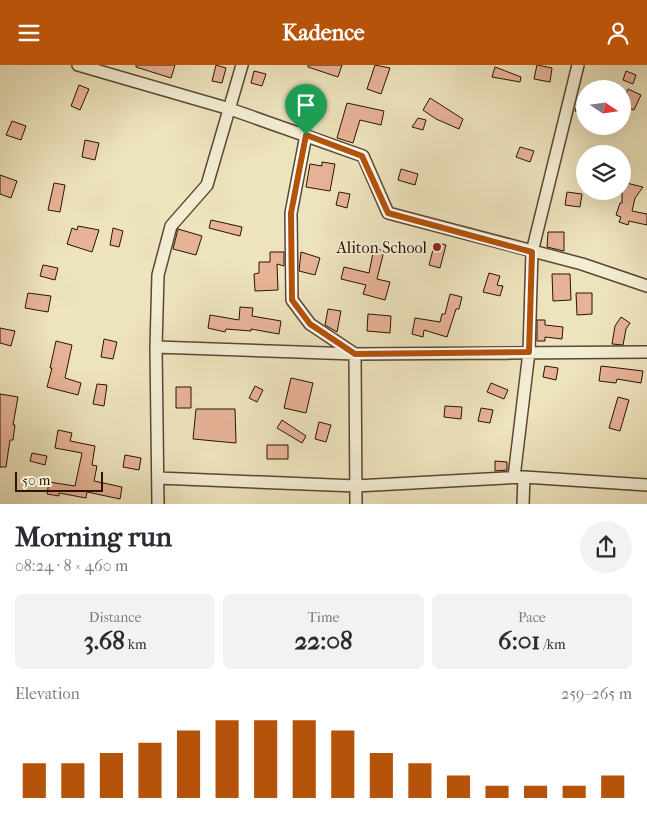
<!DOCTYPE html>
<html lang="en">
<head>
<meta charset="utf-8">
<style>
  :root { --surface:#fff; --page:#f2f2f3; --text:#2b2b33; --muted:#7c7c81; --accent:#b45309 }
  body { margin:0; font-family:"IM FELL French Canon",serif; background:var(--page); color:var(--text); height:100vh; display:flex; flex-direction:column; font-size:19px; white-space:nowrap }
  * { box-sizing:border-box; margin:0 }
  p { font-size:16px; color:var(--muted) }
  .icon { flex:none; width:28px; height:28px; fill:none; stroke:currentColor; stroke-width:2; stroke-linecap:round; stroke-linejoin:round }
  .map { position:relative; height:439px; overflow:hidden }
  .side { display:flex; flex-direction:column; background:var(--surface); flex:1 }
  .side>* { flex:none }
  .needle { width:32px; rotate:103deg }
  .buttons { position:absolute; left:576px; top:15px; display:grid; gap:10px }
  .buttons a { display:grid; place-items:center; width:55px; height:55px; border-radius:50%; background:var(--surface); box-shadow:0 5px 20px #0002; font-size:25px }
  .scale { position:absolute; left:15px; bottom:12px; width:88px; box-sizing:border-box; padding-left:5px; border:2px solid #2a1303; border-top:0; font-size:14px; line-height:18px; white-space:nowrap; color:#2a1303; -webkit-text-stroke:4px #f3edd4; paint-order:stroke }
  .pin { position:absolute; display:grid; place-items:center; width:42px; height:42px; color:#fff; margin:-51px -21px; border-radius:50% 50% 50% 0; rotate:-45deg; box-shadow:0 0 5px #0007 }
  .pin .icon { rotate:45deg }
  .round { display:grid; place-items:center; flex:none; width:52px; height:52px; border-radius:26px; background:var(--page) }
  .summary { display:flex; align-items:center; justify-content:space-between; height:85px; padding:0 15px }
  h1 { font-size:28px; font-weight:800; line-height:38px }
  .figures { display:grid; grid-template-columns:repeat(3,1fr); gap:8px; height:85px; padding:5px 15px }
  .figures div { display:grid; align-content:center; border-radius:8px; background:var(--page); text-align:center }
  .figures b { font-size:25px; font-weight:800 }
  .figures small { font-size:14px; font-weight:400 }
  .figures p { font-size:14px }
  .chart { height:140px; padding:10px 15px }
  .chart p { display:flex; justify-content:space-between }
  .chart svg { width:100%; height:90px; margin-top:5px; stroke:var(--accent); stroke-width:6 }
  header { display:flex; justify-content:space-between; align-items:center; height:65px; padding:0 15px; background:var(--accent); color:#fff; font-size:22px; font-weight:800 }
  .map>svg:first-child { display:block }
  .building { fill:#e7b397; stroke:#2a1303 }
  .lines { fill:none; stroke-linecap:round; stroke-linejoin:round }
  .street-casing { stroke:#5b4732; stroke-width:14 }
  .street { stroke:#f3edd4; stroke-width:11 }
  .route-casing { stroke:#fff; stroke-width:10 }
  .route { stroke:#b45309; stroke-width:6 }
  .poi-dot { fill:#8f2418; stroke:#f3edd4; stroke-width:2 }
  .labels { text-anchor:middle; stroke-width:4; stroke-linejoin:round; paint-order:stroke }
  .poi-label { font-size:16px; fill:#2a1303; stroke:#f3edd4; text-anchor:end }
</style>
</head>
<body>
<header><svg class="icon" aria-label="menu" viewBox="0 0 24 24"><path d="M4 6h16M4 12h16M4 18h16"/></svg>Kadence<svg class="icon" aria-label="person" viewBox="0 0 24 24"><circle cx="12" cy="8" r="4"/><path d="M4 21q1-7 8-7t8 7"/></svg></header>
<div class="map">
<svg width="647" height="439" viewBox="0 0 647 439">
  <rect width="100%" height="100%" fill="#ede3bd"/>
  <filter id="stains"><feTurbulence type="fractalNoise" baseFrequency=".004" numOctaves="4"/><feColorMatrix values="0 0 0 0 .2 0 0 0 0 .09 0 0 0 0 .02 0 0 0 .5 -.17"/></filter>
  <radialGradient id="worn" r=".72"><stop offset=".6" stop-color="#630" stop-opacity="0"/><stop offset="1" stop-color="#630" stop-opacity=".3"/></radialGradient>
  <!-- building -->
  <path class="building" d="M136 0H175L171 13 136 2Z
    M216 0 226 3 222 18 212 16Z
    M308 0H342L338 12 308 2Z
    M375 0 390 3 381 29 367 24Z
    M537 0 552 3 550 17 534 14Z
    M495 2 521 12 520 17 492 12Z
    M254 6 266 9 262 21 251 18Z
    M626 6 636 10 633 19 623 15Z
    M79 20 89 24 80 45 71 41Z
    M628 24 641 30 634 45 622 40Z
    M430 33 463 54 459 64 436 54 423 45Z
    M347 38 384 46 381 60 360 55 353 78 337 73Z
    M578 38 585 40V50L575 46Z
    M418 53 426 55 423 65 412 62Z
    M12 56 26 61 21 75 6 70Z
    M85 75 99 78 95 95 82 92Z
    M520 82 534 86 530 97 516 92Z
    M322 97 335 99 330 126 306 122 310 99 322 101Z
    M401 104 418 109 415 120 398 115Z
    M0 110 17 116 11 133 0 129Z
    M622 117 643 122 635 133 632 146 647 149V160L629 156 628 160 619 157 621 152 616 150 620 138H622Z
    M54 118 65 120 60 147 48 145Z
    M339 127 350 129 347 143 336 140Z
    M567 127 582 129 580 142 565 140Z
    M211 155 242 162 240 171 209 163Z
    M78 161 99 165 92 187 67 179 72 163 77 165Z
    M113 163 123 166 119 182 110 180Z
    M178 164 202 171 196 190 173 184Z
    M548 167H564V186L547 182Z
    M435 177 446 180 440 203 429 200Z
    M374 183 384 186 377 214 390 217 385 235 363 229 366 220 341 214 344 202 369 208Z
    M270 187H284V201L277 199 278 225 255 226 254 209 259 208V197H270Z
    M301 187 320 193 315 210 299 206Z
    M43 200 58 203 55 215 40 211Z
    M489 208 500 211 497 220 503 221 500 231 483 227Z
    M552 209H570L571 235 553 236Z
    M28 228 51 231 48 247 25 243Z
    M576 228H592V249L577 250Z
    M450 229 462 232 459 244H456L447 272 424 265 423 272 412 269 415 253 440 257 442 249H445Z
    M240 242 253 243 252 251 281 256 279 269 251 264V266L226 264 225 267 208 263 210 250 239 255Z
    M328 244 341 246 337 267 325 260Z
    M368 249 391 251 390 268 367 266Z
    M621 252 630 258 626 264 623 280 612 279 615 261Z
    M537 255H545V260L563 262 562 274 545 272V276H537Z
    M0 263 15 266 11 281 0 278Z
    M104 274 117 277 113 294 101 292Z
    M56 276 72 280 65 313 81 318 78 330 47 322 52 303H50Z
    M545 301 558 303 556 315 543 312Z
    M601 301 643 306 641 318 617 314 616 318 599 316Z
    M291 313 313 318 306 348 284 343Z
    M491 318 508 325 504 334 487 327Z
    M97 319 107 320 104 341 93 339Z
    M255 321 263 325 257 337 249 333Z
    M176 322H191V343H176Z
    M0 329 18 332 13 360H15L13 375H10L6 402H0Z
    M618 332 629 335 620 366 609 363Z
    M445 341 462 342 461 354 444 352Z
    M481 343 493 345 490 358 478 356Z
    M196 344H235L236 378 193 374Z
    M282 355 306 371 302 378 277 363Z
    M319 357 331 360 326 377 315 374Z
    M58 365 72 368 70 376 95 381 92 400 97 401 94 416 122 422 120 434 87 427 86 433 59 428V431L47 429 49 417 75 421 82 388 55 383Z
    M267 380H288V394H267Z
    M32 388 47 391 45 400 30 396Z
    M125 390 141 393 139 405 123 402Z
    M495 396 507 397V405L495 406Z"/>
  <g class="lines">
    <defs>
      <path id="street" d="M78 0 230 44 363 91 388 148 582 199 647 221
        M306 70 291 148 292 235 310 259 355 289 356 439
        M156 282 355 289 647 287
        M514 412 529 287 532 187 578 0
        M158 413 356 421 524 412 647 420
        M158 439 156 282 158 210 171 161 207 120 242 0
        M523 439 524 412"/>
    </defs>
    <!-- street casing -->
    <use href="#street" class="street-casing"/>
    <!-- street -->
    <use href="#street" class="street"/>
  </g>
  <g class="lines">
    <defs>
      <path id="route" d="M306 70 362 91 388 148 532 187 529 287 355 289 310 259 292 235 291 148Z"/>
    </defs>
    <!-- route casing -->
    <use href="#route" class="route-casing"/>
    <!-- route -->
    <use href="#route" class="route"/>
  </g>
  <!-- markers -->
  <circle class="poi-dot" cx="437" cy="182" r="5"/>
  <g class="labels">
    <!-- poi labels -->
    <g class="poi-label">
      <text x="427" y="188">Aliton School</text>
    </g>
  </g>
  <rect width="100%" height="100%" filter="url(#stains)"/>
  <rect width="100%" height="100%" fill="url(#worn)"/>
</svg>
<div class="buttons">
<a><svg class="needle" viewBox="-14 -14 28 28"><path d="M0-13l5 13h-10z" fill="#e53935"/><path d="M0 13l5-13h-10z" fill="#7c7c81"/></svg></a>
<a><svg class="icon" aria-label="layers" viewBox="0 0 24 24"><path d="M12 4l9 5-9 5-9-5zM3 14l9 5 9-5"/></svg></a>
</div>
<div class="scale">50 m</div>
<div class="pin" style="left:306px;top:70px;background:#1e9e55"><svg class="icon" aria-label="arrive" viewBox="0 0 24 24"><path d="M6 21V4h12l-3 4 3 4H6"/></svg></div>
</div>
<section class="side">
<div class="summary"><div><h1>Morning run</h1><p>08:24 · 8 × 460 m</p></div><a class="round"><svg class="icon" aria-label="share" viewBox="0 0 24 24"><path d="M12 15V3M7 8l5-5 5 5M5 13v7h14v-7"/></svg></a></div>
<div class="figures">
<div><p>Distance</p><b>3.68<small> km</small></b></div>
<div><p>Time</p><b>22:08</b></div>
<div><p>Pace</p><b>6:01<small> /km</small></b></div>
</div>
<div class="chart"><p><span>Elevation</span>259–265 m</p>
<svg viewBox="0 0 160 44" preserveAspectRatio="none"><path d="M5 44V27M15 44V27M25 44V22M35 44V17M45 44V11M55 44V6M65 44V6M75 44V6M85 44V11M95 44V22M105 44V27M115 44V33M125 44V38M135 44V38M145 44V38M155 44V33"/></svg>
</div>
</section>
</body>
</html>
